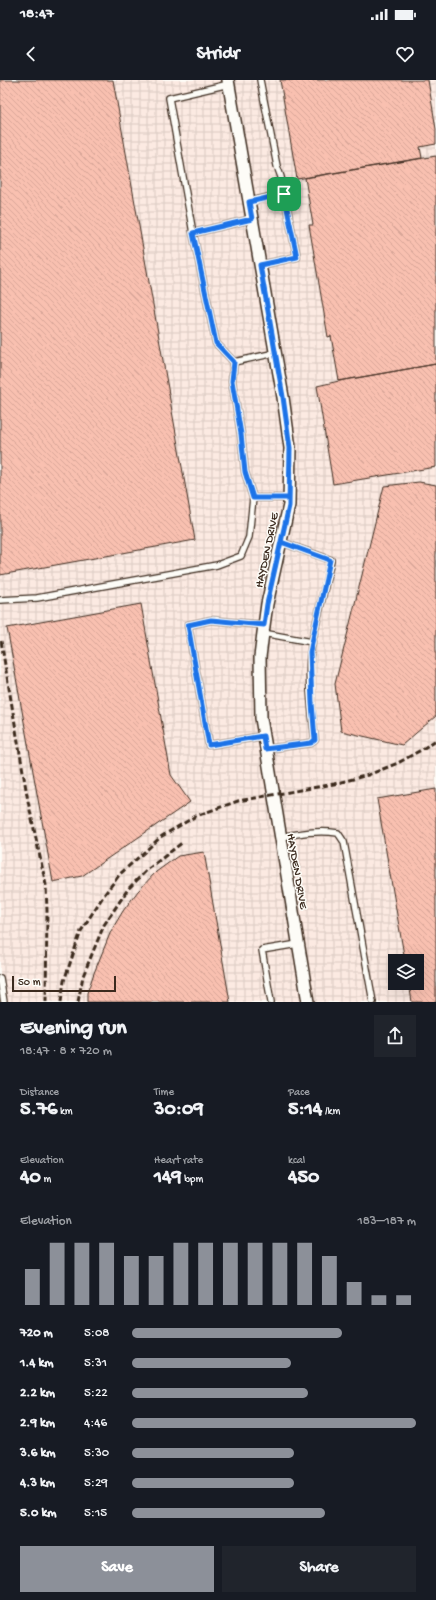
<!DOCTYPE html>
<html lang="en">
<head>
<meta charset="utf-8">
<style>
  :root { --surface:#171b24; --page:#20242c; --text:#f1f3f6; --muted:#9ea1a6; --accent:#8c9099 }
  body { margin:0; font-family:"Gochi Hand",sans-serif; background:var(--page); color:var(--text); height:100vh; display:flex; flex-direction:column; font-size:15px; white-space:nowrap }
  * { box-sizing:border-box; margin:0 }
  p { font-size:13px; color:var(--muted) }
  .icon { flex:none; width:22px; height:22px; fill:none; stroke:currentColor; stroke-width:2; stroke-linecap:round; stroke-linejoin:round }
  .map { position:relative; height:922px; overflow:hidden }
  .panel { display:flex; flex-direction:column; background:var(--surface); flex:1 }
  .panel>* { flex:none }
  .tools { position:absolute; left:388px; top:874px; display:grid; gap:8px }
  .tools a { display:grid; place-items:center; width:36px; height:36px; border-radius:0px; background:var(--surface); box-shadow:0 4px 16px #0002; font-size:20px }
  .scale { position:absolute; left:12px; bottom:10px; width:104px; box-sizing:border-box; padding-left:4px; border:2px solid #3b2a1e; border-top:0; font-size:11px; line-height:14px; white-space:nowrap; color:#3b2a1e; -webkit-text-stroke:3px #fdfcf7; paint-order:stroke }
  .pin { position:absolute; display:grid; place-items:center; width:34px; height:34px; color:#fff; margin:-17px; border-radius:8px; box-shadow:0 2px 6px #0006 }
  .round { display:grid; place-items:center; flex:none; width:42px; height:42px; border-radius:0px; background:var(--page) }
  .overview { display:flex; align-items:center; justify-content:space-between; height:68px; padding:0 20px }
  h1 { font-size:22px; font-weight:800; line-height:30px }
  .metrics { display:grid; grid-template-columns:repeat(3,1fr); gap:6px; height:68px; padding:4px 20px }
  .metrics div { display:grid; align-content:center }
  .metrics b { font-size:20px; font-weight:800 }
  .metrics small { font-size:11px; font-weight:400 }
  .metrics p { font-size:11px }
  .chart { height:112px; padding:8px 20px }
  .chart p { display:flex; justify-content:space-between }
  .chart svg { width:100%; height:72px; margin-top:4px; stroke:var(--accent); stroke-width:6 }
  .action { display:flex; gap:8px; margin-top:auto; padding:8px 20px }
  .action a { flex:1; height:46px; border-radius:0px; background:var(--accent); color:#fff; font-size:16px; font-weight:800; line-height:46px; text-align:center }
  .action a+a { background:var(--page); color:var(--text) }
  ul { padding:0 20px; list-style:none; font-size:13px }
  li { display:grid; grid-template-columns:64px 48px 1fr; align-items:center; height:30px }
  li i { height:10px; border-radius:5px; background:var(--accent) }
  .status { display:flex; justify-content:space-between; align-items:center; height:28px; padding:0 20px; background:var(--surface); direction:ltr }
  .status svg { height:11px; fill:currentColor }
  header { display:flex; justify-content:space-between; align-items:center; height:52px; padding:0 20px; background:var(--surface); font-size:18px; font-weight:800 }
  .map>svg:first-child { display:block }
  .industrial { fill:url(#industrial-grid); fill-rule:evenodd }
  .building { fill:url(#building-back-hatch); stroke:#3b2a1e }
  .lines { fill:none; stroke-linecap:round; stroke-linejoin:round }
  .lane-casing { stroke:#3b2a1e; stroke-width:8 }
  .street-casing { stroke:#3b2a1e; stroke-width:14 }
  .lane { stroke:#fdfcf7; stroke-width:5.5 }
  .street { stroke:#fdfcf7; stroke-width:11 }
  .rail { stroke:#3b2a1e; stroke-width:3; stroke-dasharray:6 3; stroke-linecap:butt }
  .route-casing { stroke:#fff; stroke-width:8 }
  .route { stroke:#1a73e8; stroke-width:5 }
  .labels { text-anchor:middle; stroke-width:3; stroke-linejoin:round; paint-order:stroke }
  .street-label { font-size:12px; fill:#3b2a1e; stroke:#fdfcf7 }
</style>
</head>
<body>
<div class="status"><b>18:47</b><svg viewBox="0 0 49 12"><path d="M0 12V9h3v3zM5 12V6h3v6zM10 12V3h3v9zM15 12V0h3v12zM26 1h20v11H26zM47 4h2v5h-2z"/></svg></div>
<header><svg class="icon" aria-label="back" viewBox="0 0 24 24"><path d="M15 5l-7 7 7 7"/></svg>Stridr<svg class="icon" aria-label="heart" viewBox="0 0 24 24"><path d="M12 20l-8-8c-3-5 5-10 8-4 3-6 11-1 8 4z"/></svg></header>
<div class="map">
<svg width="436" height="922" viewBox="0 0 436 922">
  <defs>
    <pattern id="industrial-grid" width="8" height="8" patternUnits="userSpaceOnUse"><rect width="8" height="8" fill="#fceae2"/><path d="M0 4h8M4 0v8" fill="none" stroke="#d9c9c1"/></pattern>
    <pattern id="building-back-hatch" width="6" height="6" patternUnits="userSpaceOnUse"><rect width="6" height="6" fill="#f9c0b0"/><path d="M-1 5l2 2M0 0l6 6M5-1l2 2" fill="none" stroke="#d6a597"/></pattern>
  </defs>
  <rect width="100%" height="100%" fill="#fdfcf7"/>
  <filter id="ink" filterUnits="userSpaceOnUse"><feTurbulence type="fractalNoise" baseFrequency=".025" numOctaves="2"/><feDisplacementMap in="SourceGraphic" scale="8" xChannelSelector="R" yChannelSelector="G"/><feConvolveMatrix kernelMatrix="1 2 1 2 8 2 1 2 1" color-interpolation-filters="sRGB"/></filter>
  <g filter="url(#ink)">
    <!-- industrial -->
    <path class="industrial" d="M0 0H436V922H0ZM395 881H417V903H395Z"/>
    <!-- building -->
    <path class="building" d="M0 0H113L195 460 0 495Z
      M280 0H428L436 49V64L420 67 422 78 297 99Z
      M436 76V284L339 301 331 256 328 257 309 145H313L305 98Z
      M436 284V387L333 404 317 306 339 301Z
      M419 402 436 405V636L402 665 341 651 335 604 384 406Z
      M141 524 171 695 190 722 82 796 53 802 7 548Z
      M436 709V922H412L409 903H417V881H405L377 719Z
      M204 772 230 922H87V913L94 893 111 851 123 831 138 811 156 792 178 776Z"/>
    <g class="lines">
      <defs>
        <path id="lane" d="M229 4 169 18 193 153 252 139
          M249 122 284 113 281 97 277 86 260 0
          M193 153 216 263 234 282
          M260 185 297 177 284 113
          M275 273 234 282 232 301 241 354 245 392 253 418H289
          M0 520 37 518 217 485 241 476 249 457 253 418
          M263 553 312 562 331 480 281 462
          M263 656 209 665 188 545 211 540 264 545
          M266 669 311 663 315 660C312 630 306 593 312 562
          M280 757C300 753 318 750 338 753L344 762 373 922
          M0 898 4 922
          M271 922 262 870 298 864"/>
        <path id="street" d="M228 0 283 317 290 368 289 425 267 524 263 553 260 577 261 638 308 922"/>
      </defs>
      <!-- lane casing -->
      <use href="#lane" class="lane-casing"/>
      <!-- street casing -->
      <use href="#street" class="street-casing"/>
      <!-- lane -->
      <use href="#lane" class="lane"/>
      <!-- street -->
      <use href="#street" class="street"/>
      <!-- rail -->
      <path class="rail" d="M1 561 28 721 46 805 47 831 46 922
        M61 922 64 901 81 851 104 815 120 794 162 756 196 736 238 721 334 704 368 695 398 683 421 670 436 660
        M78 922 83 896 104 845 128 809 147 790 183 762"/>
    </g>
  </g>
  <g class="lines" filter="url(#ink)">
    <defs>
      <path id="route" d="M284 114 249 122 252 139 193 153 216 263 234 282 232 301 241 354 245 392 253 418H289V426L267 524 264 545 211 540 188 545 209 665 263 656 265 669 311 663 315 660 312 623 310 572 330 480 281 462 289 426 290 368 283 317 260 185 297 177 284 114"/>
    </defs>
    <!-- route casing -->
    <use href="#route" class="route-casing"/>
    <!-- route -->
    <use href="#route" class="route"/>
  </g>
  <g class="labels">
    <!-- street labels -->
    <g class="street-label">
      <text transform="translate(266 470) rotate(-78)" y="4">HAYDEN DRIVE</text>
      <text transform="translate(298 791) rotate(80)" y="4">HAYDEN DRIVE</text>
    </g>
  </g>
</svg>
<div class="tools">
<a><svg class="icon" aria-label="layers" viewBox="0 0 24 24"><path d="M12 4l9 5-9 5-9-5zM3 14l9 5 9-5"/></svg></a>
</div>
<div class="scale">50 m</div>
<div class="pin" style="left:284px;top:114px;background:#1e9e55"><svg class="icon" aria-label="arrive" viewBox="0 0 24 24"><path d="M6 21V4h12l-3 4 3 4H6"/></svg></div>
</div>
<section class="panel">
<div class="overview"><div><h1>Evening run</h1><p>18:47 · 8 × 720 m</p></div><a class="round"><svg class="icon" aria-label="share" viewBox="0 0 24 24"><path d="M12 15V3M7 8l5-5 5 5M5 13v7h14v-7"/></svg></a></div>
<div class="metrics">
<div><p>Distance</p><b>5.76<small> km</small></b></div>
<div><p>Time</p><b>30:09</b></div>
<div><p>Pace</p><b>5:14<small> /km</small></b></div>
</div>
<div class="metrics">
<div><p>Elevation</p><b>40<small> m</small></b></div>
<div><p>Heart rate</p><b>149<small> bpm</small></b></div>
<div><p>kcal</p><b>450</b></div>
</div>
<div class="chart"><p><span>Elevation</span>183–187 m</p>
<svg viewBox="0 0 160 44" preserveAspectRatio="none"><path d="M5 44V22M15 44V6M25 44V6M35 44V6M45 44V14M55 44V14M65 44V6M75 44V6M85 44V6M95 44V6M105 44V6M115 44V6M125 44V14M135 44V30M145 44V38M155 44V38"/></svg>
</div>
<ul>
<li><b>720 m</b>5:08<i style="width:74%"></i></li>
<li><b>1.4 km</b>5:31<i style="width:56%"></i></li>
<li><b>2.2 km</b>5:22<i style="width:62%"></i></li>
<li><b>2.9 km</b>4:46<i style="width:100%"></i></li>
<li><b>3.6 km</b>5:30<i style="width:57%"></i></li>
<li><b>4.3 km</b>5:29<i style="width:57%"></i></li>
<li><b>5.0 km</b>5:15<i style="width:68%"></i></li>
</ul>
<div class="action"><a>Save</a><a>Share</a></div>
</section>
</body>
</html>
